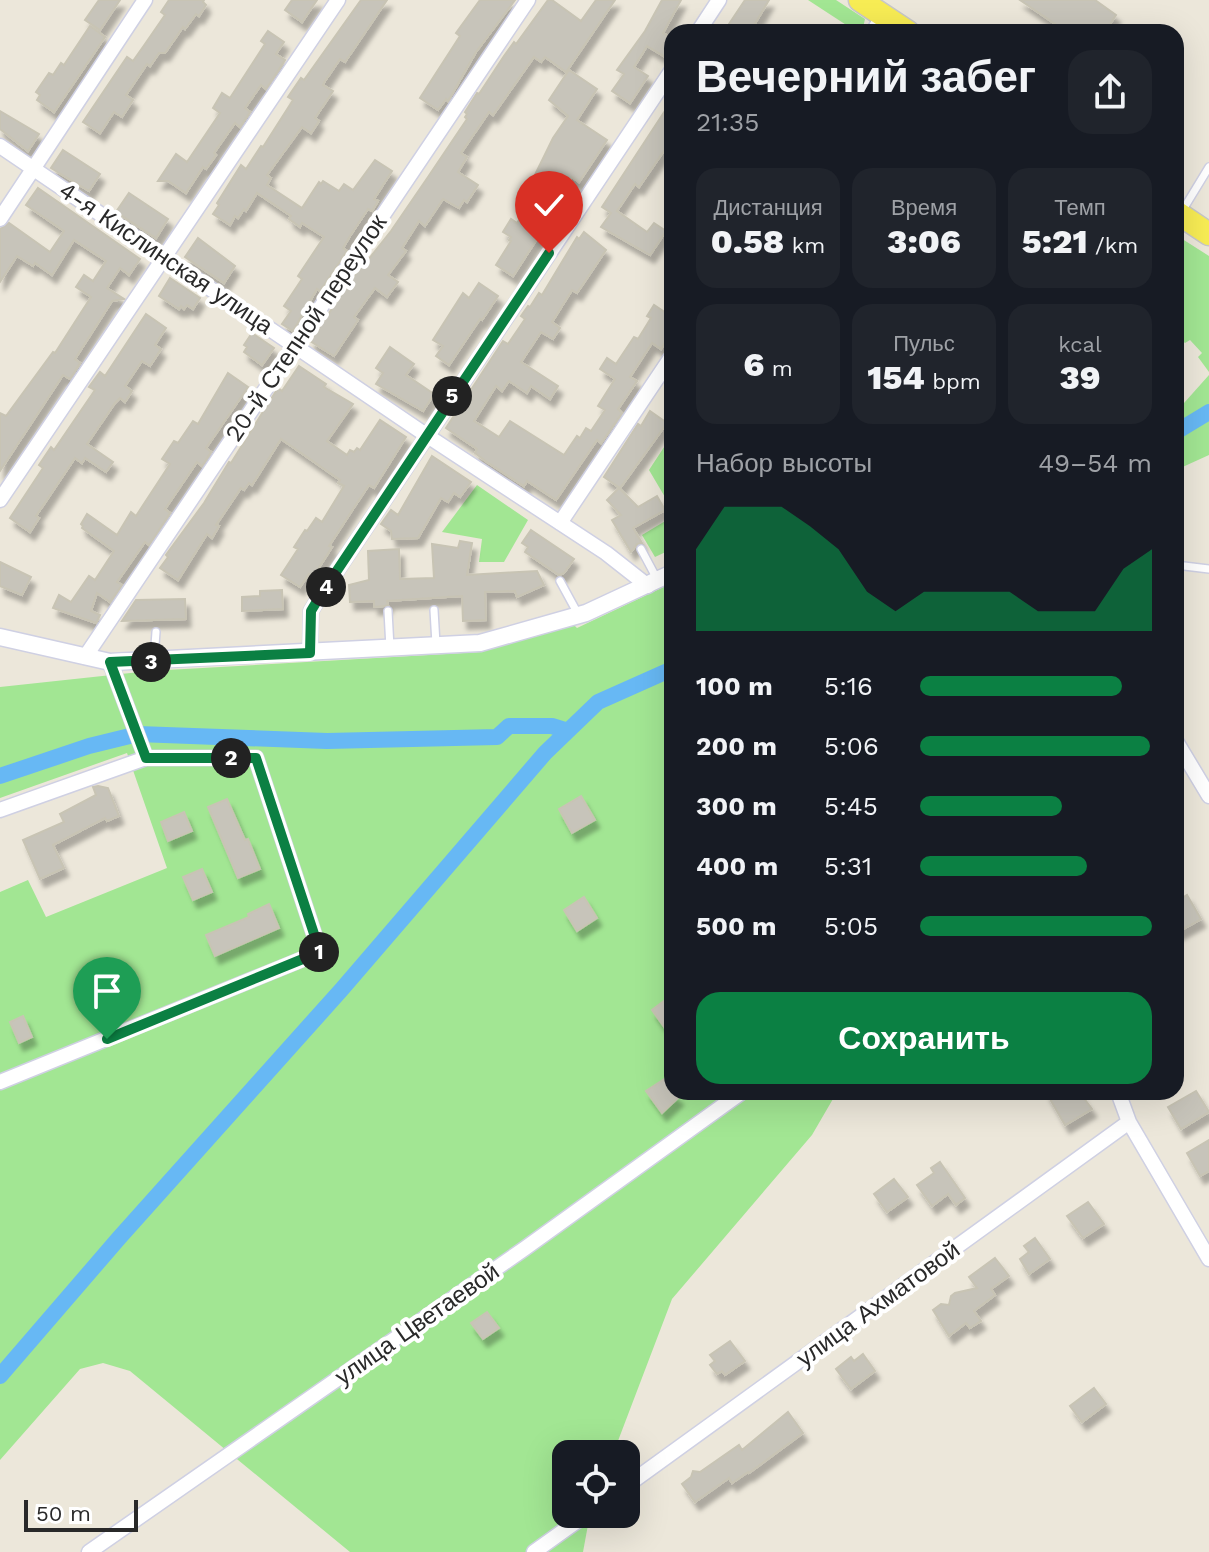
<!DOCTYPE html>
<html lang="ru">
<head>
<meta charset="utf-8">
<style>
  :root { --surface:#171b24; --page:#20242c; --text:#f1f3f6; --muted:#9ea1a6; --accent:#0b8043 }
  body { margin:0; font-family:"Work Sans",sans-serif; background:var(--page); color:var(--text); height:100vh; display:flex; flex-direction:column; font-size:30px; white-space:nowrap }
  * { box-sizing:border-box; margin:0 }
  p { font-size:26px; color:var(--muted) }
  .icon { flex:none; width:44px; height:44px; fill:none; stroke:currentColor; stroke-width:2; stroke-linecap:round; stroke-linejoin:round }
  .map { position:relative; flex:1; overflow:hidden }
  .panel { position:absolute; left:664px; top:24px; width:520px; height:1076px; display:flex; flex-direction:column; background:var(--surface); border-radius:24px; box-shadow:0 8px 32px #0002 }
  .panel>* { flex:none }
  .tools { position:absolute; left:552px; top:1440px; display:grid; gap:16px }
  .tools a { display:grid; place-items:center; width:88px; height:88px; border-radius:16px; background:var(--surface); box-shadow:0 8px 32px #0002; font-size:40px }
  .scale { position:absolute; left:24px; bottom:20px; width:114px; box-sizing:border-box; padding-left:8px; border:4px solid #292929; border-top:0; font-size:22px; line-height:28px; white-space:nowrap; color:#292929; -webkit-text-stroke:6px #fff; paint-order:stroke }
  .pin { position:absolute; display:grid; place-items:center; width:68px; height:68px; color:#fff; margin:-82px -34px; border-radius:50% 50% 50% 0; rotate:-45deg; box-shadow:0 0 8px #0007 }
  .pin .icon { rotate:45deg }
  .km { position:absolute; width:40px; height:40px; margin:-20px; border-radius:50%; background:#222; color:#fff; font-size:22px; line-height:40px; text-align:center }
  .round { display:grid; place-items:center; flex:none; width:84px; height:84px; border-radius:24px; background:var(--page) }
  .head { display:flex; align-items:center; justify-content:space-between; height:136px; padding:0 32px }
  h1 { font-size:44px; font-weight:800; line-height:60px }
  .figures { display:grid; grid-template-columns:repeat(3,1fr); gap:12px; height:136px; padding:8px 32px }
  .figures div { display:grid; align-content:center; border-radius:20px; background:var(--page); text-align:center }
  .figures b { font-size:34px; font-weight:800 }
  .figures small { font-size:22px; font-weight:400 }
  .figures p { font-size:22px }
  .chart { height:224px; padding:16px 32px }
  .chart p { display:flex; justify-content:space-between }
  .chart svg { width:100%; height:144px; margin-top:8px; fill:var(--accent); opacity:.7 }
  .cta { display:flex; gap:16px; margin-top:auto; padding:16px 32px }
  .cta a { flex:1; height:92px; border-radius:24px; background:var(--accent); color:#fff; font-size:32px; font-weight:800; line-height:92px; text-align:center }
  ul { padding:0 32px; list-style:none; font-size:26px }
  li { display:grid; grid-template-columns:128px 96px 1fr; align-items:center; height:60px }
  li i { height:20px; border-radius:10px; background:var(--accent) }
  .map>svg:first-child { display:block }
  .green { fill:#a2e693 }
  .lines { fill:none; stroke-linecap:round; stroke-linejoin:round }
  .canal { stroke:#67b8f4; stroke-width:16 }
  .building { fill:#c7c4ba; stroke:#c8c4b4; stroke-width:2; filter:url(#shadow) }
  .service-casing { stroke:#cfd0e3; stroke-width:10 }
  .minor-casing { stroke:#cfd0e3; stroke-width:17 }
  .tertiary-casing { stroke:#cfd0e3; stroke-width:19 }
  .primary-casing { stroke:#c7c7c7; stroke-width:25 }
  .service { stroke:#fff; stroke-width:7 }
  .minor { stroke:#fff; stroke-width:14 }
  .tertiary { stroke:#fff; stroke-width:16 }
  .primary { stroke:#f7ec54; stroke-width:22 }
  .route-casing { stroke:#fff; stroke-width:16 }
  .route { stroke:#0b8043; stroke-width:10 }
  .labels { text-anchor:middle; stroke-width:8; stroke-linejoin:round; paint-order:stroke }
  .street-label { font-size:24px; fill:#292929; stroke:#fff }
</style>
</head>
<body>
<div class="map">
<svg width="1209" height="1552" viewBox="0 0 1209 1552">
  <defs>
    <filter id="shadow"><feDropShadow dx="4.5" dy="8" stdDeviation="2" flood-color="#0004"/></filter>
  </defs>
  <rect width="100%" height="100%" fill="#ece7da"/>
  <!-- green -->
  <path class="green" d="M808 0H836L865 19 862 32H857Z
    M1176 235 1209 256V372L1198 357 1202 353 1190 340 1185 343 1176 335Z
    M1209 375V455L1176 470V412Z
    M672 435V461L669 463 672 469V509L649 470Z
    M477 485 528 520 504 562H479L482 539 442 532Z
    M672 517V549L655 557 642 535Z
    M672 583V1092H837L812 1135 672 1299 613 1454H566V1514H590L583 1552H350L130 1371 103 1363 80 1369 0 1460V892L28 880 46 917 167 868 127 753 0 798V687L149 671 481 652 572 623 577 628Z"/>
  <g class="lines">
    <!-- canal -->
    <path class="canal" d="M1176 432 1209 412
      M0 776 89 746 138 734 327 741 497 737 509 726H552L568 731
      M0 1376 119 1238 342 989 545 753 598 702 672 669"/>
  </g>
  <!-- building -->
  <path class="building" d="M99 0H120L100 30 85 20Z
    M169 0H204L203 2 206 5 199 16 196 14 185 29 183 27 165 53H159L150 66 147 64 126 95 133 100 122 117 114 112 100 133 83 122 127 57 133 61 145 44 165 15 161 12Z
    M292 0H317L302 22 285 10Z
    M361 0H387L345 62 340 59 325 81 323 85 333 91 315 118 319 121 311 133 302 127 267 175 271 178 267 185 302 208 319 182 321 184 323 181 339 191 344 184 353 190 375 160 392 171 374 199 378 201 372 211 368 209 350 236 343 248 347 251 320 291 317 289 293 331 282 324 291 311 284 306 302 279 298 276 324 237 302 223 300 227 289 219 291 216 257 193 246 211 244 209 238 218 235 216 230 225 213 214 219 205 217 203 241 165 246 169 261 146 263 147 293 100 288 97 301 78 304 80Z
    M480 0H515L476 52 448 101 446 99 438 110 420 98 460 36 456 33Z
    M548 0H552L581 21 596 0H615L566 72 545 57 541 62 534 57 493 115 489 112 461 153 467 157 458 172 478 185 467 202 464 200 459 208 443 199 425 226 419 221 402 248 406 251 388 275 398 282 387 297 375 288 354 317 358 320 334 356 310 341 366 259 368 260 391 231 428 177 467 119 465 117 467 114 465 112 477 93 479 94 504 56 514 42 516 44Z
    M662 0H681L663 33 672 38V49L667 58 647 46 634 67 648 76 630 103 612 91 624 74 617 70 645 31Z
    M745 0H769L750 32H734L727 27Z
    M1020 0H1095L1116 15 1105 32H1067Z
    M90 26 105 37 54 112 37 100 40 95 36 92 49 73 53 75 61 63 64 65Z
    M268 31 284 42 276 54 285 60 266 89 261 85 245 108 250 112 240 127 235 123 214 153 216 155 206 169 203 167 186 193 168 181H158L176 154 187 162 220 113 213 108 222 93 230 98 265 44 261 41Z
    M569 70 597 89 577 120 607 140 579 182 572 177 557 208 513 276 496 265 511 241 509 240 511 237 503 232 511 219 517 223 536 195 527 191 553 138 568 116 549 100Z
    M672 100V139L639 187 635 184 617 211 647 232 654 223 666 231 650 255 601 227 611 213 602 207Z
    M0 111 39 134 28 151 0 129Z
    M63 150 100 174 89 191 51 168Z
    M38 188 140 259 129 275 120 268 107 288 124 299 112 301 75 359 80 363 70 379 63 375 0 471V413L6 416 53 352 55 353 91 297 76 287 84 275 93 281 106 261 74 240 52 275 35 263 33 266 17 256 0 282V229L9 223 50 252 64 231 26 205Z
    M129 193 168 219 156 238 116 212Z
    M584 232 606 250 577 293 572 290 552 322 560 328 553 339 541 332 521 362 558 386 550 399 531 386 527 393 509 381 502 391 496 386 474 421 499 437 510 421 564 455 577 436 580 438 586 428 591 431 605 410 598 406 615 379 600 369 607 358 616 364 634 337 638 339 651 318 647 316 654 305 672 317V331L661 349 652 343 630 377 637 381 618 409 622 413 601 443 597 440 556 500 527 481 524 486 487 462 475 453 477 449 446 428 503 341 508 344 525 319 521 316 528 306 530 307 539 293 542 295 577 237 579 239Z
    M198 238 235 266 224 283 185 257Z
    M170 278 200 298 193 309 187 305 184 309 181 306 179 309 159 296Z
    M479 283 498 296 482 320 480 319 449 365 436 356 443 346 433 340 463 293 469 298Z
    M146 314 166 328 155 345 161 349 150 366 142 361 125 386 132 391 125 402 120 398 115 403 87 444 113 462 106 472 85 458 82 463 75 458 36 516 39 518 30 532 10 518 43 468 39 465 51 447 54 450 95 390 89 387 100 372 105 376Z
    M252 333 274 348 262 365 244 352 247 347 244 345Z
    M390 347 414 364 406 375 434 394 423 411 376 384 383 373 376 368Z
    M299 366 326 384 324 387 353 404 327 441 347 455 350 450 354 452 357 448 360 450 380 420 406 437 374 488 369 485 353 509 329 546 332 547 313 577 309 574 300 587 281 575 298 549 294 547 305 530 307 531 316 518 322 522 344 486 338 483 340 480 281 439 252 485 249 483 244 490 241 488 216 525 219 526 212 538 207 534 178 580 160 568 168 557 166 555 204 503 229 462 231 463 278 388 282 391Z
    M228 373 248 387 206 448 211 452 202 466 197 462 165 509 170 513 149 545 145 542 117 582 122 585 110 602 97 593 91 611 100 615 96 623 53 608 59 595 71 602 89 576 95 580 114 551 82 528 83 526 81 524 87 514 117 535 131 512 136 516 170 464 162 459 174 441 178 443 193 421 198 424Z
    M650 411 667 423 620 488 604 477 638 424 641 426Z
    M432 456 471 482 460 497 454 493 448 502 441 498 418 538 392 539 391 531 381 524 391 510 398 515Z
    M619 488 638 507 657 496 665 510 633 528 642 543 637 544 631 552 612 520 621 515 607 500Z
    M531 530 574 559 564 573 559 575 525 552 528 547 522 543Z
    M460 541 472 543 467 575 537 571 544 585 517 597 515 591 485 592 486 620 463 621 462 596 387 601 388 605 384 606 374 607V601L350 602 349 585 369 580 368 551 399 549 400 579 434 578 432 544 458 548Z
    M0 562 31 577 22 595 0 586Z
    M282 590 283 609 242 611V597L260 596V591Z
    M185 599 186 619 122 621 136 600Z
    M98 786 108 788 119 816 107 821 105 818 53 845 64 868 40 879 23 840 64 822 60 814 96 795 93 787Z
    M581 796 595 820 572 833 559 809Z
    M227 799 245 840 248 839 260 869 238 878 208 807Z
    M184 812 192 831 168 841 161 822Z
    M202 869 212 892 193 900 183 877Z
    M1187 895 1201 919 1176 933V902Z
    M584 897 597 918 577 931 564 910Z
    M269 904 279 928 215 956 206 935 249 917 248 914Z
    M672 995V1038L652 1010Z
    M23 1016 32 1037 19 1043 10 1022Z
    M666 1078 672 1092 679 1097 662 1113 646 1091Z
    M1196 1091 1209 1112 1181 1129 1168 1107Z
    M1046 1092H1079L1092 1109 1065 1125Z
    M1209 1140V1171L1200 1176 1187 1153Z
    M940 1162 965 1198 956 1205 948 1194 932 1206 917 1185 934 1173 931 1168Z
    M894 1179 908 1197 887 1212 874 1194Z
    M1088 1202 1104 1224 1083 1238 1067 1216Z
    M1035 1238 1050 1259 1029 1274 1020 1259 1029 1252 1024 1246Z
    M995 1258 1009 1276 991 1289 995 1295 974 1311 981 1321 970 1328 966 1323 949 1336 933 1310 941 1304 949 1305 951 1296 955 1293 977 1288 969 1277Z
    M487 1312 499 1328 483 1339 471 1323Z
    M730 1341 745 1361 725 1375 722 1371 717 1374 710 1365 715 1361 710 1355Z
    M863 1354 875 1371 851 1389 836 1369 851 1357 854 1361Z
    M1094 1388 1106 1404 1082 1422 1070 1406Z
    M788 1412 803 1433 749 1473 748 1472 732 1483 729 1478 695 1502 682 1484 691 1477 693 1471 700 1472 739 1445 742 1450Z"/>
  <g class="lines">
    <defs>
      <path id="service" d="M1181 213 1209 167
        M641 549 657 579
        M1176 565 1209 569
        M560 581 578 614
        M434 610 436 644
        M388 611 390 648
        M154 658 156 632"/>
      <path id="minor" d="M698 32 719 0
        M873 32 883 15
        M0 146 426 435 606 553 648 586
        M0 219 145 0
        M0 500 338 0
        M560 523 672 356
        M310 653 311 611 320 596 672 70
        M85 657 528 0
        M1176 741 1209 796
        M0 810 146 758 110 662
        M0 1082 320 952 256 758H146
        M1118 1092 1129 1122 1209 1259
        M626 1486 1129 1122
        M89 1552 524 1249 742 1092
        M534 1552 587 1514"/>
      <path id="tertiary" d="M0 637 110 662 480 643 586 613 672 573"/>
      <path id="primary" d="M860 0 908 32
        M1176 212 1209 234"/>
    </defs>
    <!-- service casing -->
    <use href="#service" class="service-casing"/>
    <!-- minor casing -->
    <use href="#minor" class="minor-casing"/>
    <!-- tertiary casing -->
    <use href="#tertiary" class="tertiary-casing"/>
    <!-- primary casing -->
    <use href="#primary" class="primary-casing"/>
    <!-- service -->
    <use href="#service" class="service"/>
    <!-- minor -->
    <use href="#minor" class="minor"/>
    <!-- tertiary -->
    <use href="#tertiary" class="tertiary"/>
    <!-- primary -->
    <use href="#primary" class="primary"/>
  </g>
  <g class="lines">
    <defs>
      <path id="route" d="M107 1039 320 952 256 758H146L110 662 310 653 311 611 320 596 549 253"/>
    </defs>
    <!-- route casing -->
    <use href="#route" class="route-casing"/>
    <!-- route -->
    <use href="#route" class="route"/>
  </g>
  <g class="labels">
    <!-- street labels -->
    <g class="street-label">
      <text transform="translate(166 258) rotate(34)" y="8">4-я Кислинская улица</text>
      <text transform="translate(306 328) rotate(-56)" y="8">20-й Степной переулок</text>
      <text transform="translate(878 1304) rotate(-36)" y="8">улица Ахматовой</text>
      <text transform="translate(417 1324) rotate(-35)" y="8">улица Цветаевой</text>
    </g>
  </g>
</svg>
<div class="tools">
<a><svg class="icon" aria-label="locate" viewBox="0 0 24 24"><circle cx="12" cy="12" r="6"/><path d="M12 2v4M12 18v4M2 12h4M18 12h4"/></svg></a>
</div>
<div class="scale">50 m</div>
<div class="pin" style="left:107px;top:1039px;background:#1e9e55"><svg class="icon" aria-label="arrive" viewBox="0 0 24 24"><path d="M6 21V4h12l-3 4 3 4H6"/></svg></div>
<div class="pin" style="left:549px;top:253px;background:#d93025"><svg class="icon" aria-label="check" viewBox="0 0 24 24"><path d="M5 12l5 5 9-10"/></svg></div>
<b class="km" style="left:319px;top:952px">1</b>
<b class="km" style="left:231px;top:758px">2</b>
<b class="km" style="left:151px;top:662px">3</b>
<b class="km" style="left:326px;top:587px">4</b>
<b class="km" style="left:452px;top:396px">5</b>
<section class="panel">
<div class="head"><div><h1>Вечерний забег</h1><p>21:35</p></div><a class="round"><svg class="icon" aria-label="share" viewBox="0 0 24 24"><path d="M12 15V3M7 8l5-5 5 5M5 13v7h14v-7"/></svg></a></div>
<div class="figures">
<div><p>Дистанция</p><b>0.58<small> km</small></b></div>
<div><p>Время</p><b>3:06</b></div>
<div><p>Темп</p><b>5:21<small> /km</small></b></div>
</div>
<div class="figures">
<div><b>6<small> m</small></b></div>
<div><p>Пульс</p><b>154<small> bpm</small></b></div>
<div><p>kcal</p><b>39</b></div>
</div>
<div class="chart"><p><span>Набор высоты</span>49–54 m</p>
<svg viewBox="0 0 160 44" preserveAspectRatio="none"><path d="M0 44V19L10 6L20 6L30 6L40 12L50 19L60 32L70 38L80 32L90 32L100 32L110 32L120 38L130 38L140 38L150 25L160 19V44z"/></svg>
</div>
<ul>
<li><b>100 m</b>5:16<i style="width:87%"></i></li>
<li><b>200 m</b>5:06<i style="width:99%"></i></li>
<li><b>300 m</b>5:45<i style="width:61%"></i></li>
<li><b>400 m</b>5:31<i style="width:72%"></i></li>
<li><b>500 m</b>5:05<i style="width:100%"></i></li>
</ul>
<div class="cta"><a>Сохранить</a></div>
</section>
</div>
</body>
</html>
